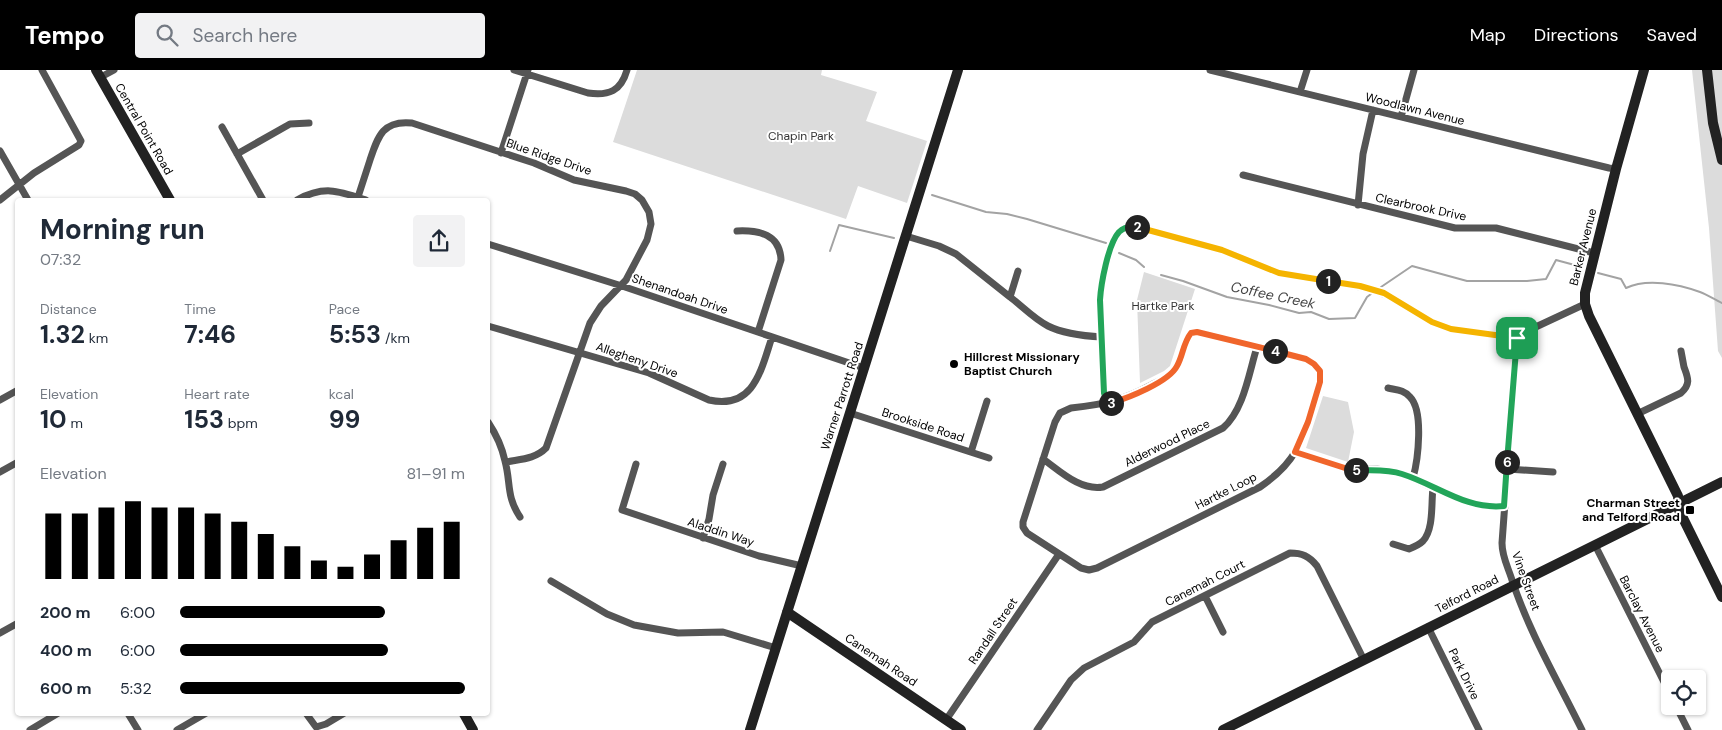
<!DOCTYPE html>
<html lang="en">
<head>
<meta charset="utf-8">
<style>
  :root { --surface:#fff; --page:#f2f2f3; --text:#1f2937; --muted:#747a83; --accent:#000 }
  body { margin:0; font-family:"DM Sans",sans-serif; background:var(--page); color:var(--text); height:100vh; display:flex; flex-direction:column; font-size:19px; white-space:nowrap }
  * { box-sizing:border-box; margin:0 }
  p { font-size:16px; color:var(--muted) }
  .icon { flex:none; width:28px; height:28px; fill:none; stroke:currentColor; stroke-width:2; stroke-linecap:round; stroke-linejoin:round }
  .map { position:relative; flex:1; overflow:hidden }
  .side { position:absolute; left:15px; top:128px; width:475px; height:518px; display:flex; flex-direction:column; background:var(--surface); border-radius:5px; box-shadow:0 1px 4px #0004 }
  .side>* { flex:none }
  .buttons { position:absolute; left:1661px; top:600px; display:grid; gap:10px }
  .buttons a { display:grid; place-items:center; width:45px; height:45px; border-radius:5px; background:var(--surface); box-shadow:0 1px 4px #0004; font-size:25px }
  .pin { position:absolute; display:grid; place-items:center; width:42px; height:42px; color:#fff; margin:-21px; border-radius:10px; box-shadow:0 2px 8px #0006 }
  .km { position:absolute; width:25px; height:25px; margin:-12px; border-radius:50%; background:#222; color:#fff; font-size:14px; line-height:25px; text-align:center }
  .round { display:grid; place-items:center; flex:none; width:52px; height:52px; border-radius:5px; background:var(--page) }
  .overview { display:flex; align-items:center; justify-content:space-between; height:85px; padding:0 25px }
  h1 { font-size:28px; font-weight:700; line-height:38px }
  .metrics { display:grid; grid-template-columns:repeat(3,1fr); gap:8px; height:85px; padding:5px 25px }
  .metrics div { display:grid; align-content:center }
  .metrics b { font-size:25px; font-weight:700 }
  .metrics small { font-size:14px; font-weight:400 }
  .metrics p { font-size:14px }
  .chart { height:140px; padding:10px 25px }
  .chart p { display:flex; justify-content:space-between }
  .chart svg { width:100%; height:90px; margin-top:5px; stroke:var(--accent); stroke-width:6 }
  ul { padding:0 25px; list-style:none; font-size:16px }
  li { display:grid; grid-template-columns:80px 60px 1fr; align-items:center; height:38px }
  li i { height:12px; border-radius:6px; background:var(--accent) }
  header { display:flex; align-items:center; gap:30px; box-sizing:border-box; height:70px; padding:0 25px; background:var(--accent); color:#fff }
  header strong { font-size:24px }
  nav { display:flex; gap:28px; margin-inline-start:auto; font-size:18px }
  .search { width:350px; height:45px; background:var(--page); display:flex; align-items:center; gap:12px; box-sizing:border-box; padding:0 18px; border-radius:5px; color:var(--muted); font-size:19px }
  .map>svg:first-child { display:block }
  .green { fill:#dcdcdc }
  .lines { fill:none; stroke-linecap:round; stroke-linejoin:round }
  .stream { stroke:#a3a3a3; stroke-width:2 }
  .street { stroke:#555; stroke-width:7 }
  .secondary { stroke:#222; stroke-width:10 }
  .split-1-casing { stroke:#fff; stroke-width:10 }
  .split-2-casing { stroke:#fff; stroke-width:10 }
  .split-3-casing { stroke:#fff; stroke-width:10 }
  .split-4-casing { stroke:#fff; stroke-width:10 }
  .split-5-casing { stroke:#fff; stroke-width:10 }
  .split-6-casing { stroke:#fff; stroke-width:10 }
  .split-7-casing { stroke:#fff; stroke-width:10 }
  .split-1 { stroke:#f5b400; stroke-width:6 }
  .split-2 { stroke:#f5b400; stroke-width:6 }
  .split-3 { stroke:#22a559; stroke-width:6 }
  .split-4 { stroke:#f0652b; stroke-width:6 }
  .split-5 { stroke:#f0652b; stroke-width:6 }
  .split-6 { stroke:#22a559; stroke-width:6 }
  .split-7 { stroke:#22a559; stroke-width:6 }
  .poi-dot { fill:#000; stroke:#fff; stroke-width:2 }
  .labels { text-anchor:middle; stroke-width:4; stroke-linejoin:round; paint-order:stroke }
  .street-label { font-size:12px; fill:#000; stroke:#fff }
  .park-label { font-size:12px; fill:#333; stroke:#fff }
  .poi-label { font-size:12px; font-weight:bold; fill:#000; stroke:#fff; text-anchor:start }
  .water-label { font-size:14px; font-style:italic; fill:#444; stroke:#fff }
</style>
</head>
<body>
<header>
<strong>Tempo</strong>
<div class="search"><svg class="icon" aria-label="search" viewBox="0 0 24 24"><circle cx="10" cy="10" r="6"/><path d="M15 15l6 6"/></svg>Search here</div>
<nav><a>Map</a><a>Directions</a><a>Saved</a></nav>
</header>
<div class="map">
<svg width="1722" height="660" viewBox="0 0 1722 660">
  <rect width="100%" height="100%" fill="#fff"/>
  <!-- green -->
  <path class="green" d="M637 0H822L821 5 877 22 866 51 927 71 907 133 858 116 846 149 613 72Z
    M1692 0H1722V288L1718 281 1709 158Z
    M1144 202 1195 219 1170 296 1164 301 1140 313 1137 230Z
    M1323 326 1348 332 1354 362 1348 392 1306 378Z"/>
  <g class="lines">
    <!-- stream -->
    <path class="stream" d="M932 125 986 142 1007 144 1027 149 1106 173
      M830 181 839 155 894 168
      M1119 183 1136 190 1144 197
      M1598 203 1621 209 1626 218C1647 208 1678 214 1700 222 1708 225 1715 230 1722 233
      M1161 205 1183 211 1227 227 1269 235 1299 243 1311 242 1329 249 1355 248 1367 227 1371 224
      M1381 217 1412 196 1467 211H1527L1546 209 1556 190 1582 197"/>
    <!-- street -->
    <path class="street" d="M514 0 588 23C609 26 621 21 627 0
      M1210 0 1609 98 1616 99
      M101 7 114 0
      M1300 22 1307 0
      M1401 47 1414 0
      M222 57 263 130
      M0 81 28 130
      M501 83 528 0
      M237 84 290 54 309 53
      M1243 105 1455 158H1496L1594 183
      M358 127C362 115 366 102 370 90 378 66 383 50 412 53L534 93 574 110 626 121 635 124 642 130 649 142 651 154 647 170 626 210 601 236 590 253 546 378C535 389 521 389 506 392
      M0 130 34 103 79 75 81 71 42 0
      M297 130C324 115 339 121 366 130
      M1358 135 1363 84 1373 40
      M737 161C759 160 780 164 781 190L758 262
      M906 166 939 176 956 184 1010 227
      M488 174 622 216 864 298
      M1018 201 1010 227C1022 236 1034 249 1048 256 1064 264 1084 266 1102 267
      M488 256 649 303 709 330C754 340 761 300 772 267
      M1197 262 1306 289C1312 292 1318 296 1320 302 1324 313 1302 371 1295 382 1287 396 1273 408 1260 417L1097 498 1089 500 1081 498 1027 463 1023 457V452L1055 352 1060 343 1071 338C1106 334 1121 331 1153 314 1161 310 1170 307 1175 299 1183 288 1182 273 1191 263Z
      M1517 268 1502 473C1502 487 1508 497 1512 510 1529 562 1558 611 1582 660
      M1388 318C1397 320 1404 320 1410 327 1424 341 1418 390 1413 408
      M0 330 18 320
      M1107 334 1104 323 1100 230C1101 213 1108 160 1129 156 1133 156 1138 157 1141 157L1222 180 1279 203 1372 219 1397 230 1432 252 1451 259 1517 268 1525 262 1585 234
      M850 343 989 388
      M1637 344 1681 323C1691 314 1688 308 1684 297 1683 292 1682 286 1681 281
      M488 352C496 364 502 377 505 391 511 413 506 426 520 447
      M971 382 987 331
      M1295 383 1348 399H1377L1401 403 1433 418 1478 435 1492 437H1505
      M1043 389C1060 401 1080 421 1103 417L1223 358C1244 340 1249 302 1257 277
      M636 394 622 440 759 486 802 496
      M1507 399 1553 402
      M0 402 18 392
      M703 468 709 449 713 425 723 394
      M1393 474 1409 479C1414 477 1419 475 1423 471 1434 459 1431 433 1433 418
      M1595 475 1670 624
      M551 511 607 544 634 555 678 563 723 562 776 578
      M1205 526 1223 562
      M1428 557 1479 660
      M0 563 18 553
      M1676 636 1688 660
      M127 642 138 660
      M305 642 316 657 326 654 346 642
      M946 650 1059 484
      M30 660 60 642
      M177 660 208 642
      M1037 660 1071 610 1084 598 1134 572 1152 552 1290 483C1302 483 1309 486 1317 496L1364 590"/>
    <!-- secondary -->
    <path class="secondary" d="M96 0 170 130
      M1644 0 1616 99 1585 223V234L1589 246 1678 426 1679 440 1722 527
      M1707 0 1713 53 1722 90
      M787 542 961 660
      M463 642 473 660
      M750 660 958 0
      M1223 660 1722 412"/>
  </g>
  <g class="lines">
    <defs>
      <path id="split-1" d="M1328 211 1360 216 1384 223 1432 252 1451 259 1517 268"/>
      <path id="split-2" d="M1137 157 1222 180 1279 203 1328 211"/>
      <path id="split-3" d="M1111 333 1107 334 1104 323 1100 230C1101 214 1108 174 1119 162 1124 157 1130 156 1137 157"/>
      <path id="split-4" d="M1111 333C1128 328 1169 312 1177 296 1183 286 1183 273 1191 263L1197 262 1275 281"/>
      <path id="split-5" d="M1275 281 1306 289 1314 294 1320 301V312L1308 352 1295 382 1348 399 1356 400"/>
      <path id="split-6" d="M1356 400C1372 401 1387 399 1402 404 1437 415 1466 440 1504 436L1507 392"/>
      <path id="split-7" d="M1507 392 1517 268"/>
    </defs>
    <!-- split-1 casing -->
    <use href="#split-1" class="split-1-casing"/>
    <!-- split-2 casing -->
    <use href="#split-2" class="split-2-casing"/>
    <!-- split-3 casing -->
    <use href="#split-3" class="split-3-casing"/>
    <!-- split-4 casing -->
    <use href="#split-4" class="split-4-casing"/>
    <!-- split-5 casing -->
    <use href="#split-5" class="split-5-casing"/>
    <!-- split-6 casing -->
    <use href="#split-6" class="split-6-casing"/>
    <!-- split-7 casing -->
    <use href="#split-7" class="split-7-casing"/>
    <!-- split-1 -->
    <use href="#split-1" class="split-1"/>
    <!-- split-2 -->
    <use href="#split-2" class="split-2"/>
    <!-- split-3 -->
    <use href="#split-3" class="split-3"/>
    <!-- split-4 -->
    <use href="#split-4" class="split-4"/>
    <!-- split-5 -->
    <use href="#split-5" class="split-5"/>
    <!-- split-6 -->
    <use href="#split-6" class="split-6"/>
    <!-- split-7 -->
    <use href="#split-7" class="split-7"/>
  </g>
  <!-- markers -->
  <g class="poi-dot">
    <circle cx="954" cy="294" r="5"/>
    <rect x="1685" y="435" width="10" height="10" rx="2.5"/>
  </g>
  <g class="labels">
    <!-- street labels -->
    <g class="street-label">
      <text transform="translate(1415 39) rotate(14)" y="4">Woodlawn Avenue</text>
      <text transform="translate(144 59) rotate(60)" y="4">Central Point Road</text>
      <text transform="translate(549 87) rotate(19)" y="4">Blue Ridge Drive</text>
      <text transform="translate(1421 137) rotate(12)" y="4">Clearbrook Drive</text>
      <text transform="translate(1583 177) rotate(-76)" y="4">Barker Avenue</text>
      <text transform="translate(680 224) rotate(19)" y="4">Shenandoah Drive</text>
      <text transform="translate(637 290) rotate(19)" y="4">Allegheny Drive</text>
      <text transform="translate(842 326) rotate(-72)" y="4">Warner Parrott Road</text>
      <text transform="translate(923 355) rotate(18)" y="4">Brookside Road</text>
      <text transform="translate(1167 373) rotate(-26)" y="4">Alderwood Place</text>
      <text transform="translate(1226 421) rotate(-27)" y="4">Hartke Loop</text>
      <text transform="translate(721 462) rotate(18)" y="4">Aladdin Way</text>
      <text transform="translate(1526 511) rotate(70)" y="4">Vine Street</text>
      <text transform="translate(1205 513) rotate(-27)" y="4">Canemah Court</text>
      <text transform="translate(1467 524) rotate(-27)" y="4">Telford Road</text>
      <text transform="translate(1642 544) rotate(63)" y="4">Barclay Avenue</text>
      <text transform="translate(993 561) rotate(-56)" y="4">Randall Street</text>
      <text transform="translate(881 590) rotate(34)" y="4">Canemah Road</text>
      <text transform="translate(1464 604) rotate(64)" y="4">Park Drive</text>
    </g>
    <!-- park labels -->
    <g class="park-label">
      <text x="801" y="70">Chapin Park</text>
      <text x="1163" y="240">Hartke Park</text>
    </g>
    <!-- poi labels -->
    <g class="poi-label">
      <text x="964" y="291">Hillcrest Missionary<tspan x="964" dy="14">Baptist Church</tspan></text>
      <text x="1680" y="437" text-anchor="end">Charman Street<tspan x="1680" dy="14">and Telford Road</tspan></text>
    </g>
    <!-- water labels -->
    <g class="water-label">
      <text transform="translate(1273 225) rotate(12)" y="5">Coffee Creek</text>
    </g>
  </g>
</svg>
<div class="buttons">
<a><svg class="icon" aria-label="locate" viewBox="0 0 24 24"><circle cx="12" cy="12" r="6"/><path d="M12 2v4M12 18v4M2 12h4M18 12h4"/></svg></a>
</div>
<div class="pin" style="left:1517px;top:268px;background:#1e9e55"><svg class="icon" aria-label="arrive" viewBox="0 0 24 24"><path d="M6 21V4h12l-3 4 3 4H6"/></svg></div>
<b class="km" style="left:1328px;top:211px">1</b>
<b class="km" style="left:1137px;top:157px">2</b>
<b class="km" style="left:1111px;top:333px">3</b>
<b class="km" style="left:1275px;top:281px">4</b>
<b class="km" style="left:1356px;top:400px">5</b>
<b class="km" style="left:1507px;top:392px">6</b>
<section class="side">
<div class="overview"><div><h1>Morning run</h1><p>07:32</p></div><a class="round"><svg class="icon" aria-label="share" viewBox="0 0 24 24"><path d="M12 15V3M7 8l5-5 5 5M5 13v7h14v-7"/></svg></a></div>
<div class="metrics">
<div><p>Distance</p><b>1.32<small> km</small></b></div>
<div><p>Time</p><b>7:46</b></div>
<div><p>Pace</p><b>5:53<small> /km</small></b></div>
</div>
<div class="metrics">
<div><p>Elevation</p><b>10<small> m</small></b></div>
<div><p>Heart rate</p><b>153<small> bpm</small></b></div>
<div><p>kcal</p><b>99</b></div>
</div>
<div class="chart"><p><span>Elevation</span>81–91 m</p>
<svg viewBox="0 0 160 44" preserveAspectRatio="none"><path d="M5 44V12M15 44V12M25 44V9M35 44V6M45 44V9M55 44V9M65 44V12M75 44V16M85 44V22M95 44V28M105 44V35M115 44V38M125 44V32M135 44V25M145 44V19M155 44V16"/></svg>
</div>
<ul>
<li><b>200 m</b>6:00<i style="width:72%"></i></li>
<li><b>400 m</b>6:00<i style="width:73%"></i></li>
<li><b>600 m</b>5:32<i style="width:100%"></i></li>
</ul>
</section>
</div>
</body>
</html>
